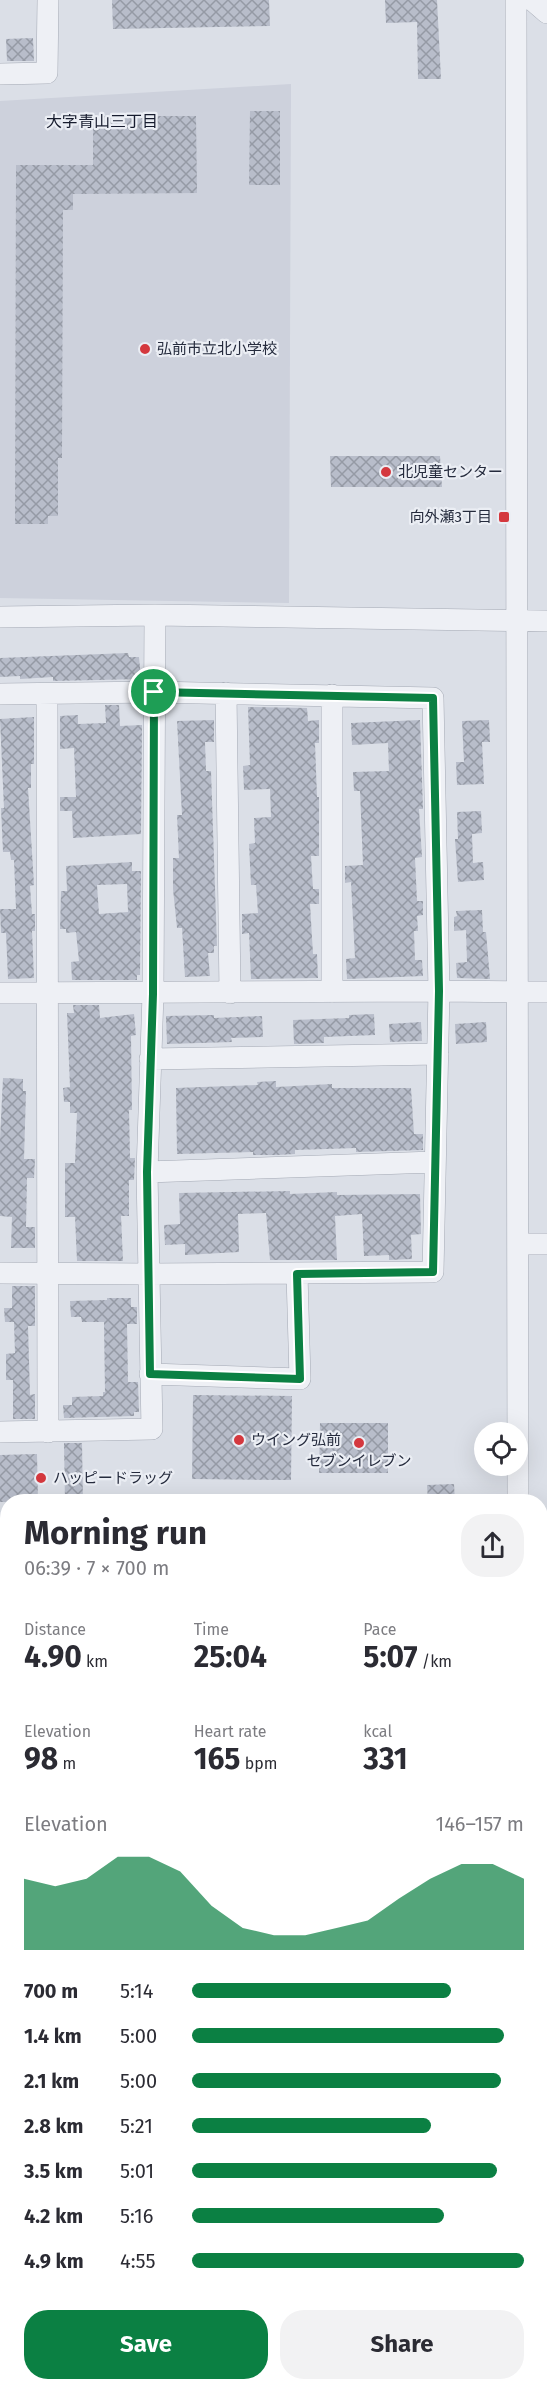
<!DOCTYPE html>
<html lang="en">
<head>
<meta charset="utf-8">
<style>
  :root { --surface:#fff; --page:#f2f2f3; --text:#2b2b33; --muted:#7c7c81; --accent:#0b8043 }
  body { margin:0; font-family:"Fira Sans","Noto Sans JP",sans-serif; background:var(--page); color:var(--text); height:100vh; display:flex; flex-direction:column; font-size:22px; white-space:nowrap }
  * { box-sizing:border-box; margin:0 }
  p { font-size:20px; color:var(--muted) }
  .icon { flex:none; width:33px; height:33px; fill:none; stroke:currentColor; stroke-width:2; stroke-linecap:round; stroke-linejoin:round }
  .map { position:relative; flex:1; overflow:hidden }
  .side { position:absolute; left:0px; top:1494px; width:548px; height:897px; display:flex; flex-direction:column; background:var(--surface); border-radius:24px 24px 0 0; box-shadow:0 6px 24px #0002 }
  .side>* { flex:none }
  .fabs { position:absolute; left:474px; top:1422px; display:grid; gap:12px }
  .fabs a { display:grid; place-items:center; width:54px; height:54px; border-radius:50%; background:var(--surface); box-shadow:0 6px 24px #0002; font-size:30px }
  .pin { position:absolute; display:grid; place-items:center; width:51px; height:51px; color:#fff; margin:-26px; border:3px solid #fff; border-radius:50%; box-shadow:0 2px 6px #0007 }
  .round { display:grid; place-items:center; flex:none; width:63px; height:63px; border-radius:24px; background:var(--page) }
  .headline { display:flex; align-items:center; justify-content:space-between; height:102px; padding:0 24px }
  h1 { font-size:33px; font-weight:700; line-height:45px }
  .metrics { display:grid; grid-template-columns:repeat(3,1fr); gap:9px; height:102px; padding:6px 24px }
  .metrics div { display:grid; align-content:center }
  .metrics b { font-size:30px; font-weight:700 }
  .metrics small { font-size:16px; font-weight:400 }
  .metrics p { font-size:16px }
  .chart { height:168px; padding:12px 24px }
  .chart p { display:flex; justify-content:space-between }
  .chart svg { width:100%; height:108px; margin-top:6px; fill:var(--accent); opacity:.7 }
  .button { display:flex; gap:12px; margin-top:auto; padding:12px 24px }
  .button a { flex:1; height:69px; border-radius:24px; background:var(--accent); color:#fff; font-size:24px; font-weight:700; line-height:69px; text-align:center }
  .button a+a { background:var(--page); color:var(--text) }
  ul { padding:0 24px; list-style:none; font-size:20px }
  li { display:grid; grid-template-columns:96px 72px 1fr; align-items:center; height:45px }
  li i { height:15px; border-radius:8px; background:var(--accent) }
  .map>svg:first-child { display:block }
  .built { fill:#cdd1dc }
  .building { fill:url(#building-cross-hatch); fill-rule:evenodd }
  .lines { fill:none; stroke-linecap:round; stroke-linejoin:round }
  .minor-casing { stroke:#a4a9b4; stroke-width:22 }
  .minor { stroke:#eef0f5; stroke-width:21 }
  .route-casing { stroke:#fff; stroke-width:12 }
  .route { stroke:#0b8043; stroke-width:8 }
  .poi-dot { fill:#d4383e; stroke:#ebeef4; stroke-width:2 }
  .labels { text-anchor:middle; stroke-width:4.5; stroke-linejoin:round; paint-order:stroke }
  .poi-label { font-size:15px; fill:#252b3d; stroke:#ebeef4; text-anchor:start }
  .neighbourhood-label { font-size:16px; fill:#171c2e; stroke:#ebeef4 }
</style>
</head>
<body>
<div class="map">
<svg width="547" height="2391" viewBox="0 0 547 2391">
  <defs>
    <pattern id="building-cross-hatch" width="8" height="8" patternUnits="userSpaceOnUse" patternTransform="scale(1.5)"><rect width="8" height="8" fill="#b8bdca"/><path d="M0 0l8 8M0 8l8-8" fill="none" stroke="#959aa5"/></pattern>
  </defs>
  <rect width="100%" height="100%" fill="#dbdfe7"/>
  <!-- built -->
  <path class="built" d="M291 84 289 603 0 598V101Z"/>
  <!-- building -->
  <path class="building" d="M112 0H269L270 26 113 29Z
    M385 0H437L441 79H418L417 22 386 23Z
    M33 38 34 61H7L6 39Z
    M250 111H280V185H249Z
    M93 116H196L197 193 73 194V210H63L62 458H58V516H48V524H15L16 165H93Z
    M330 456H440L442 487H331Z
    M128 653 129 657H139L141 679 53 681V677L20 679V676L0 677V658Z
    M105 705H119L120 726 142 725 141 834 73 838 72 811H60V797H76L74 748 60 749V716L78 715V724L106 723Z
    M248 707 307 708 308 721 319 720V743H315L317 797H319V856H311L313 889H319V904H310L313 954H317L318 978 251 979 249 933 242 934V914L258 913 256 885H251L249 844 255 843 254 818 271 817 270 789 244 790 243 766 250 765Z
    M34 717V764H31V788H28L34 885 30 886 32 914H35V931H32L34 978 8 979 6 933H1L0 909H16L14 860H11L10 852H3L1 808H4L0 719Z
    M214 720V742H205L206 771H211L217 946H214V953H208L210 976 185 977 182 928H177L173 889V858H179L177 815H182L177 721Z
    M420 720 423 809H419L422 857 415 858 417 901H423V915L417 916 418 931H414L415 960H422L423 976 347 979 346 959 355 958 351 882 345 883V866L363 865 360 791H354L353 772 389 771 388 743 352 745 351 723Z
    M489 720 490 742H482L484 784 457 785 456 762H464L462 721Z
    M481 811 482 833 472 834 473 863 483 862 484 880 458 882 455 839H458L457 812Z
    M132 862V871H141L140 975H137V980H72L71 962 79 961 76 932 66 933V929H60L61 891H67L66 866ZM127 884 128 912 99 914 97 885Z
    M482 910 483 932H486L490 979 457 978 456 963 467 962 466 930 454 931V917L457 916 456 911Z
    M73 1005H99L100 1018 134 1014 136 1035 131 1036 132 1110H129L130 1158H135L134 1180H129V1216H121L123 1261H77L75 1217H65V1163H75L77 1113H70V1102H64L63 1088 70 1087 67 1013H74Z
    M374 1014 375 1035 324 1037V1043L294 1044 293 1020 349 1018V1015Z
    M214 1015V1018L262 1016 263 1037 231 1038 232 1042 167 1044 166 1016Z
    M421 1022 422 1041 390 1042 389 1024Z
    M486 1022 487 1042 456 1044 455 1024Z
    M3 1078 23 1079V1091H26L24 1159H35L34 1178H27L26 1227H35V1248H11L12 1217 0 1216V1139Z
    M276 1081V1087L332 1084V1088H411L414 1134H423V1150L356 1152V1148L295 1150V1154L277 1155H253V1152L177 1154 176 1088 258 1085 257 1082Z
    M290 1191V1194L337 1192V1195L420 1194 421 1234 411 1235 412 1259 389 1260V1255L364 1256 362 1214 335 1216 337 1260H270L266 1213 238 1214 239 1252 185 1255V1244L165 1245 164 1225 180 1224 179 1193Z
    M12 1286H35V1326H28L30 1395 35 1394V1419H13V1380H6V1354L15 1353 14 1322H5L4 1308H12Z
    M107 1298H131V1307H137V1324H127L128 1382H138L139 1412H134V1416L64 1418 63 1405H72V1397L103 1396V1392H105L104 1322H82L81 1317H71L70 1301 107 1300Z
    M193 1395 292 1396 291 1480 192 1479Z
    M320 1423H388V1473H319Z
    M64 1443H82L83 1502H65Z
    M37 1454 38 1502H0V1455Z
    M454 1484 455 1502H428L427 1485Z"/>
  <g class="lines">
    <defs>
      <path id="minor" d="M516 0 518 1502
        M532 0 547 13
        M0 74 47 73 48 0
        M0 617 155 615 547 621
        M226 693 230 993
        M0 694 154 692 433 698 439 991 433 1272 150 1274 0 1273
        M47 694 48 1432
        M332 695V992
        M0 993 439 991 547 992
        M150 1059 438 1054
        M147 1172 434 1162
        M518 1244H547
        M150 1374 300 1379 297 1274
        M0 1432 152 1429 147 1172 153 994 155 615
        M0 1544 8 1545
        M540 1547H547"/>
    </defs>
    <!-- minor casing -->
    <use href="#minor" class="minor-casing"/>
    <!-- minor -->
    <use href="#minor" class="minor"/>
  </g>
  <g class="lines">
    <defs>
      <path id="route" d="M154 692 433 698 439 991 433 1272 297 1274 300 1379 150 1374 147 1172 153 994Z"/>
    </defs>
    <!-- route casing -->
    <use href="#route" class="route-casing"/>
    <!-- route -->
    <use href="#route" class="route"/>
  </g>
  <!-- markers -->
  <g class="poi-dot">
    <circle cx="145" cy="349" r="6"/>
    <circle cx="386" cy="472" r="6"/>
    <rect x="498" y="511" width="12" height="12" rx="3"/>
    <circle cx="239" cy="1440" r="6"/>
    <circle cx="359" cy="1443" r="6"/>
    <circle cx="41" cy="1478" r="6"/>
  </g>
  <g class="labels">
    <!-- poi labels -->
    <g class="poi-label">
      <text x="157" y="354">弘前市立北小学校</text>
      <text x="398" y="477">北児童センター</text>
      <text x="492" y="522" text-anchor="end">向外瀬3丁目</text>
      <text x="251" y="1445">ウイング弘前</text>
      <text x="359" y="1466" text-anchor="middle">セブンイレブン</text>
      <text x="53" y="1483">ハッピードラッグ</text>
    </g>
    <!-- neighbourhood labels -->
    <g class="neighbourhood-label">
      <text x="102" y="127">大字青山三丁目</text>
    </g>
  </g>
</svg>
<div class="fabs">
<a><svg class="icon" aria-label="locate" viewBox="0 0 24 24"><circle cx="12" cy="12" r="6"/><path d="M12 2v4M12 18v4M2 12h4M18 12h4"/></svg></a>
</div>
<div class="pin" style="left:154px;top:692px;background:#1e9e55"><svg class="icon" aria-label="arrive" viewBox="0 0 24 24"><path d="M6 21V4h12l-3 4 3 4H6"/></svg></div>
<section class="side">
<div class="headline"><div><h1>Morning run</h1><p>06:39 · 7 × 700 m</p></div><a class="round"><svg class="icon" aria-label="share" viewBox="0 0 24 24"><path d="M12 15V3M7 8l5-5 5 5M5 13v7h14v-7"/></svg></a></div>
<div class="metrics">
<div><p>Distance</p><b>4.90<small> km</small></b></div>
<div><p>Time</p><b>25:04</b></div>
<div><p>Pace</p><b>5:07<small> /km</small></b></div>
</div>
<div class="metrics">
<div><p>Elevation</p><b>98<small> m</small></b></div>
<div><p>Heart rate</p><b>165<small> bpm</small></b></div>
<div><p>kcal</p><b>331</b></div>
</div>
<div class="chart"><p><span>Elevation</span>146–157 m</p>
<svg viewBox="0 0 160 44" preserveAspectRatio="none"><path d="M0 44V15L10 18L20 15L30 6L40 6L50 12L60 26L70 35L80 38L90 38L100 35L110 32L120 23L130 15L140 9L150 9L160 15V44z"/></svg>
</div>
<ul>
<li><b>700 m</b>5:14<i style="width:78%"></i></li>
<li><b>1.4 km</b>5:00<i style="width:94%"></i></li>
<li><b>2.1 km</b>5:00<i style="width:93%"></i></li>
<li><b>2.8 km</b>5:21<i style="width:72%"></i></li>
<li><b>3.5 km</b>5:01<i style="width:92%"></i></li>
<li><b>4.2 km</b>5:16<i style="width:76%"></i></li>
<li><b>4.9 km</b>4:55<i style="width:100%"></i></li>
</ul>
<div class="button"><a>Save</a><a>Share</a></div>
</section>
</div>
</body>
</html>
